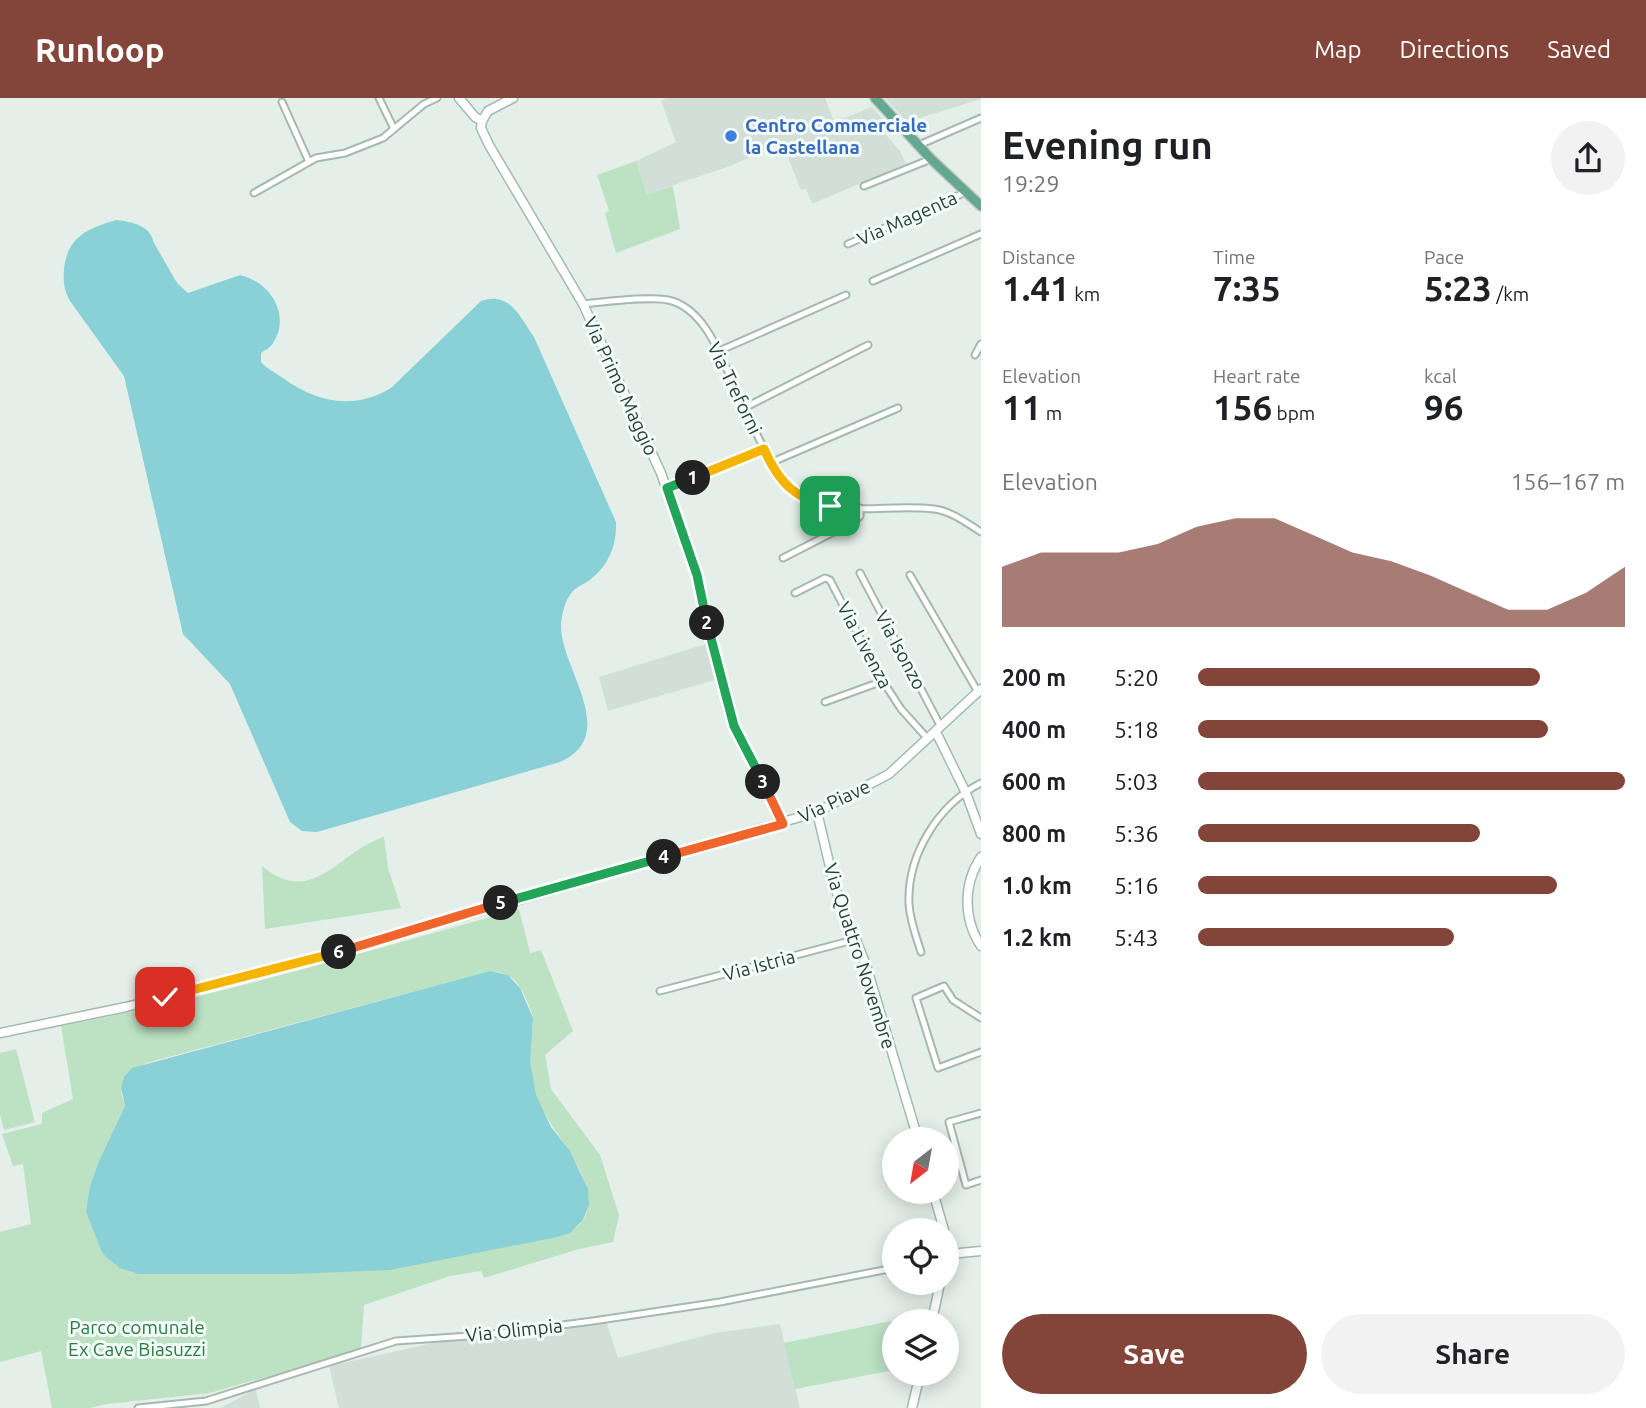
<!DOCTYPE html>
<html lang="en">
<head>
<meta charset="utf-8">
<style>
  :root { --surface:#fff; --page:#f2f2f2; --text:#202124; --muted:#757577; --accent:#83453a }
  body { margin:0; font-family:Ubuntu,sans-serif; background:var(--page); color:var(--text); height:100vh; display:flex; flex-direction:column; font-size:26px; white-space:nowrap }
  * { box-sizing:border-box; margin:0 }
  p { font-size:23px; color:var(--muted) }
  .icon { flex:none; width:38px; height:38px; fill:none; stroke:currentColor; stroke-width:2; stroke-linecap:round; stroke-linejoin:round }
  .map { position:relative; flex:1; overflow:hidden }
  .details { display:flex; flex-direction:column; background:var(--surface); width:665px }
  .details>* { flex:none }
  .needle { width:46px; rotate:211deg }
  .tools { position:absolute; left:882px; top:1029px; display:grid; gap:14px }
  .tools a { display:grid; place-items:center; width:77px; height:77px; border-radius:50%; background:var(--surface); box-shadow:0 4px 18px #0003; font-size:35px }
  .pin { position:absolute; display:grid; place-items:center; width:60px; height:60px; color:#fff; margin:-30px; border-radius:14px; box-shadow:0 4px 10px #0006 }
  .km { position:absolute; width:35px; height:35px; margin:-18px; border-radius:50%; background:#222; color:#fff; font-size:19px; line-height:35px; text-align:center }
  .round { display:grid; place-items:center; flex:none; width:74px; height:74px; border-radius:37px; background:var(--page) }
  .headline { display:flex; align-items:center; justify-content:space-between; height:119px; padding:0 21px }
  h1 { font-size:38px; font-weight:700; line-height:52px }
  .metrics { display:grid; grid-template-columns:repeat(3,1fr); gap:10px; height:119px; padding:7px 21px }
  .metrics div { display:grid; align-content:center }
  .metrics b { font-size:35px; font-weight:700 }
  .metrics small { font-size:19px; font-weight:400 }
  .metrics p { font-size:19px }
  .chart { height:196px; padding:14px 21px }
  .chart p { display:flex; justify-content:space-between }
  .chart svg { width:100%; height:126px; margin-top:7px; fill:var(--accent); opacity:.7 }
  .button { display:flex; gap:14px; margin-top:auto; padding:14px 21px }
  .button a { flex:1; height:80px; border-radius:42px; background:var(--accent); color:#fff; font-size:28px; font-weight:700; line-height:80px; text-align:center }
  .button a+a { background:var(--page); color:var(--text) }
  ul { padding:0 21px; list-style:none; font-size:23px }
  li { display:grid; grid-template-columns:112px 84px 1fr; align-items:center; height:52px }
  li i { height:18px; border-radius:9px; background:var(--accent) }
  header { display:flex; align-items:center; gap:42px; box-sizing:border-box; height:98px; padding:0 35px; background:var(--accent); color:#fff }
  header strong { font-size:33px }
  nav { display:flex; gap:38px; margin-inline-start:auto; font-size:24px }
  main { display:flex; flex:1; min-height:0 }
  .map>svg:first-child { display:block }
  .built { fill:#d2dfd8 }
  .green { fill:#bce1c3; fill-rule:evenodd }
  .water { fill:#89d1d7 }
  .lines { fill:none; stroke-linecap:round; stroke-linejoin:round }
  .street-casing { stroke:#a6b8b0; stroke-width:9 }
  .secondary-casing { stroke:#a2bbb0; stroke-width:11 }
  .primary-casing { stroke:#c1cac7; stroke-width:12 }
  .street { stroke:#fff; stroke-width:5 }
  .secondary { stroke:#fff; stroke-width:8 }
  .primary { stroke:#66a791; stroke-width:9 }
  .split-1-casing { stroke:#fff; stroke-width:14 }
  .split-2-casing { stroke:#fff; stroke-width:14 }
  .split-3-casing { stroke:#fff; stroke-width:14 }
  .split-4-casing { stroke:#fff; stroke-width:14 }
  .split-5-casing { stroke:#fff; stroke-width:14 }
  .split-6-casing { stroke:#fff; stroke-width:14 }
  .split-7-casing { stroke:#fff; stroke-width:14 }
  .split-1 { stroke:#f5b400; stroke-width:9 }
  .split-2 { stroke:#22a559; stroke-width:9 }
  .split-3 { stroke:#22a559; stroke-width:9 }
  .split-4 { stroke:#f0652b; stroke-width:9 }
  .split-5 { stroke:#22a559; stroke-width:9 }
  .split-6 { stroke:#f0652b; stroke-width:9 }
  .split-7 { stroke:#f5b400; stroke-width:9 }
  .shop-dot { fill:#3f7fe0; stroke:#f5fbf8; stroke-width:2.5 }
  .labels { text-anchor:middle; stroke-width:6; stroke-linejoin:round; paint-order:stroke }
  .shop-label { font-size:19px; font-weight:bold; fill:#366cbe; stroke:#f5fbf8; text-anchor:start }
  .street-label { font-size:19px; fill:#224237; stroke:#f5fbf8 }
  .park-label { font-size:19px; fill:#297c42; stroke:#f5fbf8 }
</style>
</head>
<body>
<header>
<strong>Runloop</strong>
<nav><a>Map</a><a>Directions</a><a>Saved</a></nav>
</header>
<main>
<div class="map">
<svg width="981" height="1310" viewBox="0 0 981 1310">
  <rect width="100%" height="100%" fill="#e4efe9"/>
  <!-- built -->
  <path class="built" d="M667 0H825L834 23 814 32 872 9 885 24 879 29 900 53 906 66 812 106 806 91 801 92 782 45 730 68 647 96 636 63 676 44 661 3Z
    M885 0H981V1L907 24Z
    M709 545 718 581 608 613 599 579Z
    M606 1223 618 1260 715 1235 780 1226 800 1310H339L329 1268 437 1244 476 1238 544 1236Z
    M256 1291 260 1310H217H220Z"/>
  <!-- green -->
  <path class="green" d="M636 63 647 96 673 88 680 131 616 155 605 115 609 113 597 77Z
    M384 739 388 770 401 810 265 831 262 768C314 811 338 753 384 739Z
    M519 811 530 855 541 852 573 933 545 957 551 991 600 1057 619 1117 613 1144 579 1151 484 1180 481 1173 450 1178 364 1207 361 1251 210 1295 107 1306 90 1310H52L41 1253 0 1264V1134L31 1126 23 1066 13 1068 2 1036 42 1026V1015L73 1001 61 928C216 899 367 853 519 811ZM487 874C499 873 512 876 519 888 524 896 533 913 533 922 533 928 531 933 530 938 528 958 530 978 536 997 548 1033 605 1084 584 1121 575 1135 562 1138 547 1140L143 1176 130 1174 90 1088 99 1063 125 1008 121 995 124 979 146 965Z
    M16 951 35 1024 4 1032 0 1016V955Z
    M930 1215 929 1223H894V1272L795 1291 784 1245Z"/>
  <!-- water -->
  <path class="water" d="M116 122C132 124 150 127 154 145L177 185 188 195 240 177C266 183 286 208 278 235 276 239 273 247 270 249 267 252 264 252 261 255V264C267 271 276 275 283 280 317 305 354 312 391 290L481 203C510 193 520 219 534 239L616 424C617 446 609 467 591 481 585 486 578 488 573 493 565 501 561 518 561 528 561 571 621 637 560 664L317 734 302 733 290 724 230 586 183 536 124 278 70 203C64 192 63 183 64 171 68 138 87 131 116 122Z
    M490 873 508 877 520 890 533 920 530 963 536 997 551 1029 570 1053 588 1091 589 1107 583 1122 570 1135 557 1139 390 1172 293 1176H138L120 1170 107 1160 102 1154 86 1114 90 1088 99 1063 125 1008 121 990 124 979 132 970Z"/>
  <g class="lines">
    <defs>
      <path id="street" d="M379 0 394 31
        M282 4 309 64
        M919 47 981 20
        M864 88 931 61
        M254 95 316 60 345 55 383 40 424 6 437 0
        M848 146 966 94
        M873 183 981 136
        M583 206C606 204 646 198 668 202 706 210 722 262 736 292 744 310 753 328 761 345 770 364 778 385 797 397 837 421 890 405 934 411 951 413 967 425 981 434
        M719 253 846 197
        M975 257 981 246
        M744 310 868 247
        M770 365 898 310
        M667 390 764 351
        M783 460 855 423 860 418V410
        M860 475 941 629
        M910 477 978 594
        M795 495 825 480 830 482 879 577 901 611 928 641
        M825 604 883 583
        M921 854C916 838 910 823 909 806 907 757 938 707 981 685
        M660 893 857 841
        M981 920 953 902 944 888 916 900 938 970 981 954
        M981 1015 949 1024 966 1087 981 1082
        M138 1310 206 1303 396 1243 484 1237 593 1223 720 1204 894 1170"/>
      <path id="secondary" d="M459 0 475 19 482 23 481 30 489 47 583 206 661 375 697 477 711 546 734 628 783 725
        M482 23 488 13 513 0
        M936 634 966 695 981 736
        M817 714 835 790 866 867 918 1041
        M981 759C963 786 963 821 981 848
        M0 935 126 909 348 852 817 714 889 676 981 591
        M933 1094 944 1132
        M950 1156 981 1153
        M932 1223 940 1185
        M912 1310 920 1276"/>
      <path id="primary" d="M875 0 931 61 981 108"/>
    </defs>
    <!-- street casing -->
    <use href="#street" class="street-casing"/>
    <!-- secondary casing -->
    <use href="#secondary" class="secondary-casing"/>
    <!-- primary casing -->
    <use href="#primary" class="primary-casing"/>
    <!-- street -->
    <use href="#street" class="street"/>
    <!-- secondary -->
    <use href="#secondary" class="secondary"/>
    <!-- primary -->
    <use href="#primary" class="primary"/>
  </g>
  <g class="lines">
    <defs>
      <path id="split-1" d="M693 380 764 351C778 383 795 402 830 408"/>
      <path id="split-2" d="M693 380 667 390 697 477 707 525"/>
      <path id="split-3" d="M707 525 734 628 763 684"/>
      <path id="split-4" d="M664 759 783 726 763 684"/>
      <path id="split-5" d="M501 805 664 759"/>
      <path id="split-6" d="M339 854 501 805"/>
      <path id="split-7" d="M165 899 339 854"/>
    </defs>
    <!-- split-1 casing -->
    <use href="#split-1" class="split-1-casing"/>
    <!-- split-2 casing -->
    <use href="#split-2" class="split-2-casing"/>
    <!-- split-3 casing -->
    <use href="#split-3" class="split-3-casing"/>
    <!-- split-4 casing -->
    <use href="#split-4" class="split-4-casing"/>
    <!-- split-5 casing -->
    <use href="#split-5" class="split-5-casing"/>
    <!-- split-6 casing -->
    <use href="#split-6" class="split-6-casing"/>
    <!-- split-7 casing -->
    <use href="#split-7" class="split-7-casing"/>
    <!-- split-1 -->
    <use href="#split-1" class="split-1"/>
    <!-- split-2 -->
    <use href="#split-2" class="split-2"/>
    <!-- split-3 -->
    <use href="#split-3" class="split-3"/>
    <!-- split-4 -->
    <use href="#split-4" class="split-4"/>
    <!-- split-5 -->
    <use href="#split-5" class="split-5"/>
    <!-- split-6 -->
    <use href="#split-6" class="split-6"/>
    <!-- split-7 -->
    <use href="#split-7" class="split-7"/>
  </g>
  <!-- markers -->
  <circle class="shop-dot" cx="731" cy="38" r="7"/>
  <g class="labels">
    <!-- shop labels -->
    <g class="shop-label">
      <text x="745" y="34">Centro Commerciale<tspan x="745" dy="22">la Castellana</tspan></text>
    </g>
    <!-- street labels -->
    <g class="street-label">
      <text transform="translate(907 120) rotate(-24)" y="7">Via Magenta</text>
      <text transform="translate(621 288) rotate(65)" y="7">Via Primo Maggio</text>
      <text transform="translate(735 290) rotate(64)" y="7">Via Treforni</text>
      <text transform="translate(865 547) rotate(62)" y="7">Via Livenza</text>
      <text transform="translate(901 552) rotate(62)" y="7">Via Isonzo</text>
      <text transform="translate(834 703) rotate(-25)" y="7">Via Piave</text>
      <text transform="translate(860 858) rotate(72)" y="7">Via Quattro Novembre</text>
      <text transform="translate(759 867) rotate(-15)" y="7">Via Istria</text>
      <text transform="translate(514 1232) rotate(-6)" y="7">Via Olimpia</text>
    </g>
    <!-- park labels -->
    <g class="park-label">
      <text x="137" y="1236">Parco comunale<tspan x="137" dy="22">Ex Cave Biasuzzi</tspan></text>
    </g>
  </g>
</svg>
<div class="tools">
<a><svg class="needle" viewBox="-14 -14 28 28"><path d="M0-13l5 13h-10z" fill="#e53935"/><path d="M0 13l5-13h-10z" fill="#757577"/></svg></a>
<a><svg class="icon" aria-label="locate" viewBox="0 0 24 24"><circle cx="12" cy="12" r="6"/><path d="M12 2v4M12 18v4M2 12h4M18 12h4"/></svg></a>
<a><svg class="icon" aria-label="layers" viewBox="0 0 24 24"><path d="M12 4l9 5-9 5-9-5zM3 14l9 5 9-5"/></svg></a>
</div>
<div class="pin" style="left:830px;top:408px;background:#1e9e55"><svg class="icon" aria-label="arrive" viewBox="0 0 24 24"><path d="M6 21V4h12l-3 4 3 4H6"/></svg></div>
<div class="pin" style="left:165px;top:899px;background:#d93025"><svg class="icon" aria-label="check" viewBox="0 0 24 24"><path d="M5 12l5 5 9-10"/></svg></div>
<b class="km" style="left:693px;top:380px">1</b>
<b class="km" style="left:707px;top:525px">2</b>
<b class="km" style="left:763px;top:684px">3</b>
<b class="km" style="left:664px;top:759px">4</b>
<b class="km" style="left:501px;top:805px">5</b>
<b class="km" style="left:339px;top:854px">6</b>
</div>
<section class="details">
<div class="headline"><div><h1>Evening run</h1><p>19:29</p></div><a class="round"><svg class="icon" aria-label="share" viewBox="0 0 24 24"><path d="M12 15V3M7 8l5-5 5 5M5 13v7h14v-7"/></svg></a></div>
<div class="metrics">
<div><p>Distance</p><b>1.41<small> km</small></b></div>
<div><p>Time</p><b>7:35</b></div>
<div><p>Pace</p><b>5:23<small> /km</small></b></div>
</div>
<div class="metrics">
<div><p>Elevation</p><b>11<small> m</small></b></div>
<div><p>Heart rate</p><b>156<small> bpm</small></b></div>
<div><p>kcal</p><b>96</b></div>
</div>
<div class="chart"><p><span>Elevation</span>156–167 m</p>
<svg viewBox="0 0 160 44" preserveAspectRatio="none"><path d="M0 44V23L10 18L20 18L30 18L40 15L50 9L60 6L70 6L80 12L90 18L100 21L110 26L120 32L130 38L140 38L150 32L160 23V44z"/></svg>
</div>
<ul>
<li><b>200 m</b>5:20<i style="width:80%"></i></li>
<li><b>400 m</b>5:18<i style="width:82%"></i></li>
<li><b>600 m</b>5:03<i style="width:100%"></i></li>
<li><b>800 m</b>5:36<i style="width:66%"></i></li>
<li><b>1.0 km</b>5:16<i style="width:84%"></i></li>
<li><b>1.2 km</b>5:43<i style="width:60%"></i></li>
</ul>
<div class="button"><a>Save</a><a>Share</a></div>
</section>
</main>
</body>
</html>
